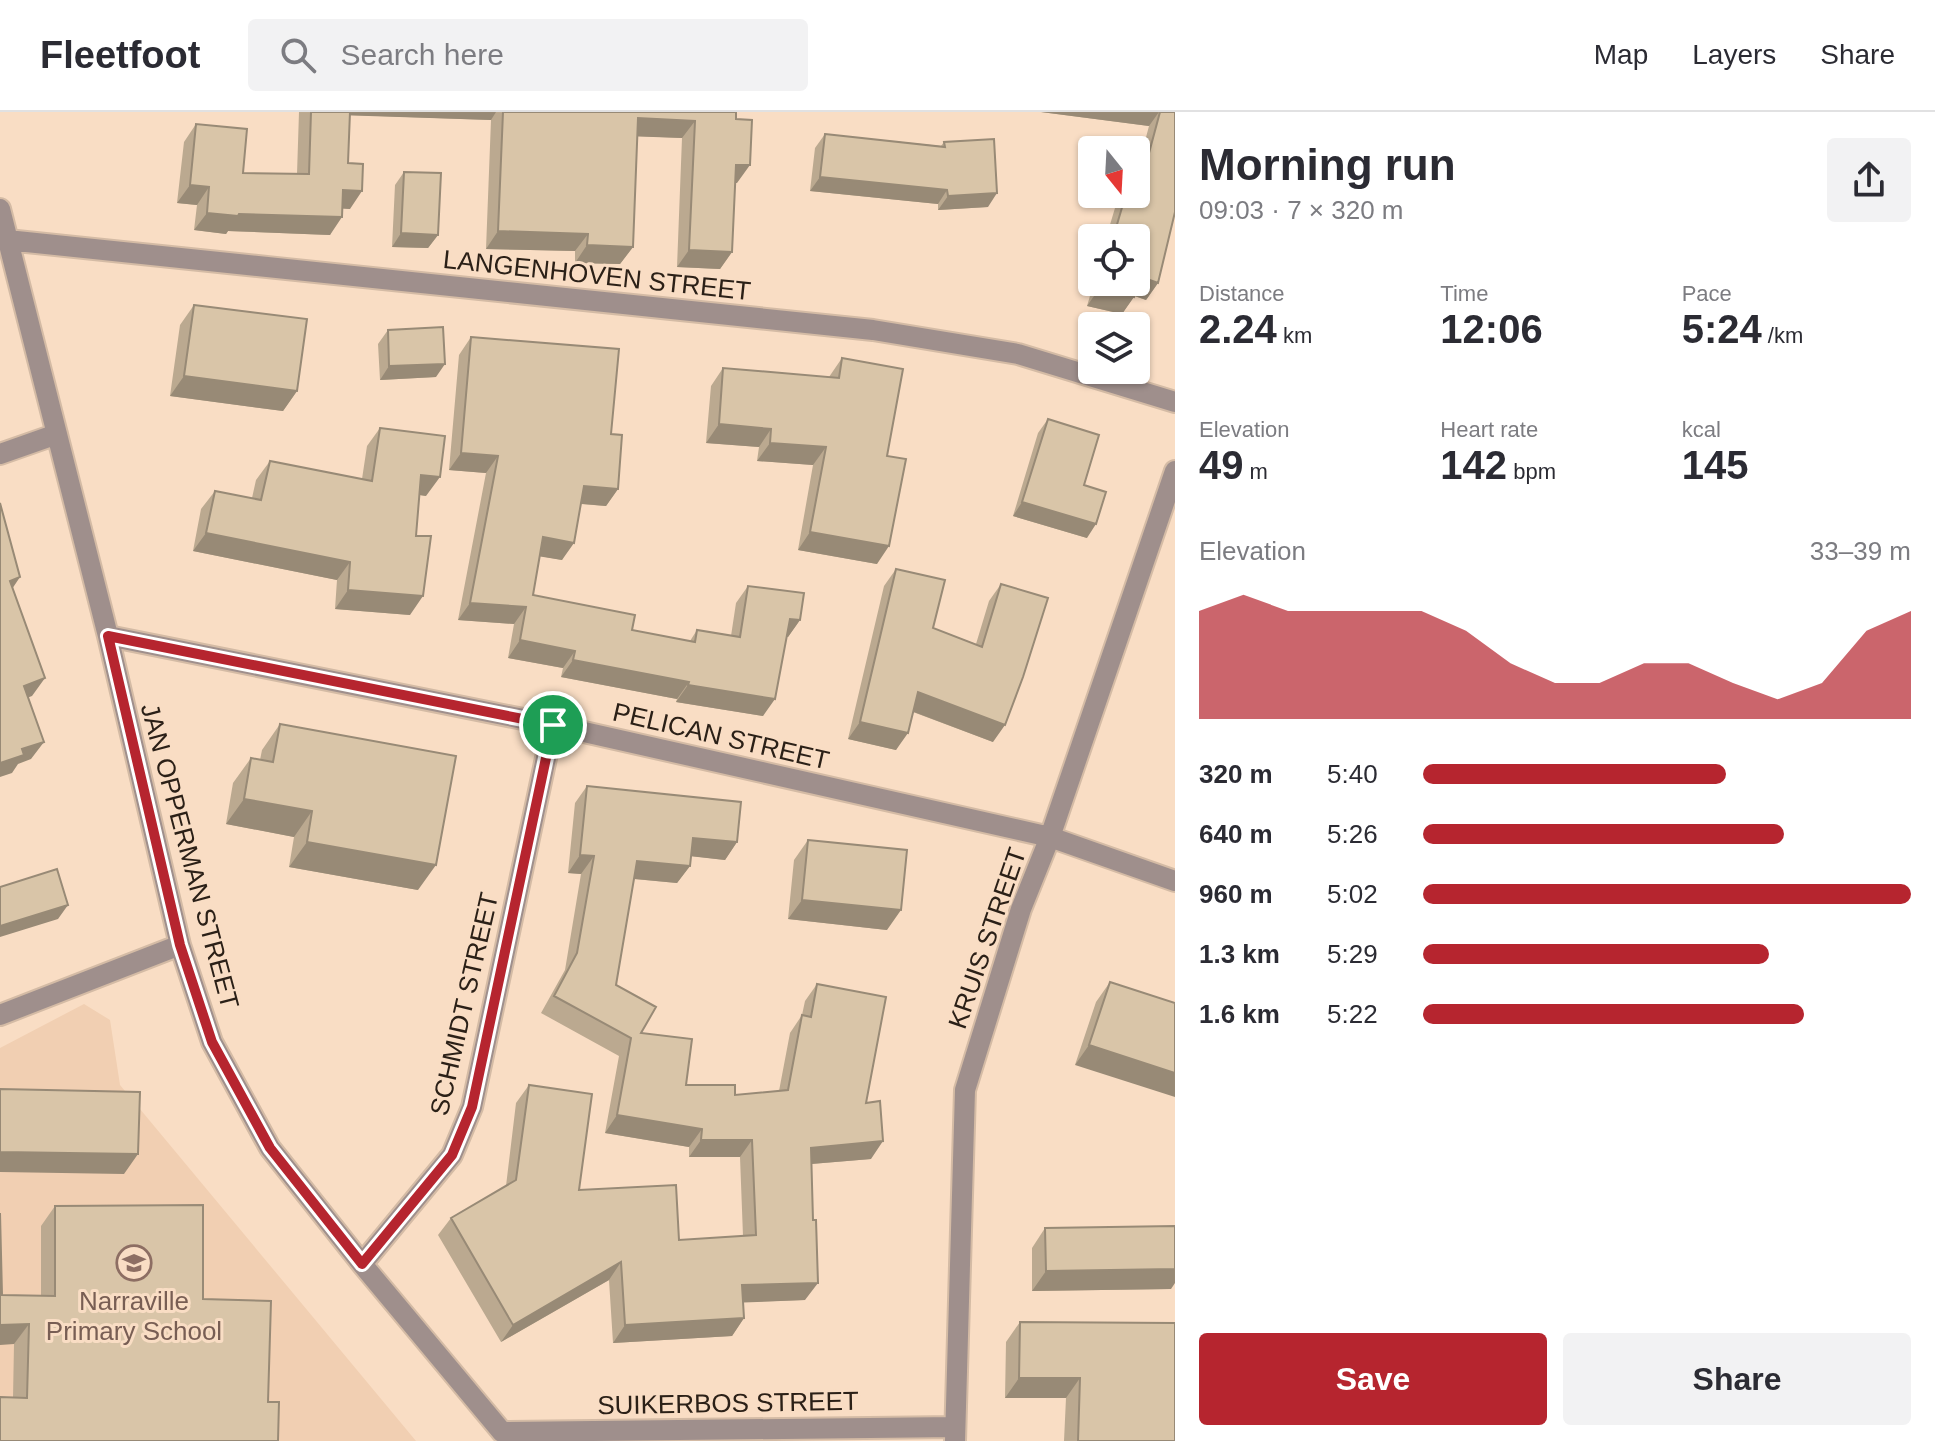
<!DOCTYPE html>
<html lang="en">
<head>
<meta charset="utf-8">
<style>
  :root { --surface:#fff; --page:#f2f2f3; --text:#2b2b33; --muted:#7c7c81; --line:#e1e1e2; --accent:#b6252f }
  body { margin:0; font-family:Arial,sans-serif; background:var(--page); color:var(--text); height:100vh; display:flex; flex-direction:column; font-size:30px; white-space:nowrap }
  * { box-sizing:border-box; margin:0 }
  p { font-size:26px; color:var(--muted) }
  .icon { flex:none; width:44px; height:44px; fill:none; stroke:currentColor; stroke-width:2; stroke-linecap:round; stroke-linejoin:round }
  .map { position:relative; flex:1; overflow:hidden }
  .side { display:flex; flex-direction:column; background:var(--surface); width:760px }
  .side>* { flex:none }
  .needle { width:52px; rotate:162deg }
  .fabs { position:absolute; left:1078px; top:24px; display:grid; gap:16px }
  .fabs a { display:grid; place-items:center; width:72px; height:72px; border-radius:8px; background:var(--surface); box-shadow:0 2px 6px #0004; font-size:40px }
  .pin { position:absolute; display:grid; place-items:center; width:68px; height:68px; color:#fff; margin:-34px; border:4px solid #fff; border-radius:50%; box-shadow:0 2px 8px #0007 }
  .round { display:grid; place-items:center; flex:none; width:84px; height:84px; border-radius:8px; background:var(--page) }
  .headline { display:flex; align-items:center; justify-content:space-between; height:136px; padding:0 24px }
  h1 { font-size:44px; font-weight:800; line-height:60px }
  .stats { display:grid; grid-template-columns:repeat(3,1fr); gap:12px; height:136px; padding:8px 24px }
  .stats div { display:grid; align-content:center }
  .stats b { font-size:40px; font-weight:800 }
  .stats small { font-size:22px; font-weight:400 }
  .stats p { font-size:22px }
  .chart { height:224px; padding:16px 24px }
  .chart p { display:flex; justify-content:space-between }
  .chart svg { width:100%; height:144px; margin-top:8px; fill:var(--accent); opacity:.7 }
  .primary-button { display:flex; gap:16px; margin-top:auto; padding:16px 24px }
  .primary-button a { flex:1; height:92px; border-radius:8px; background:var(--accent); color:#fff; font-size:32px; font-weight:800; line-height:92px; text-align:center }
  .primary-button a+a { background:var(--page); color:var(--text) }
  ul { padding:0 24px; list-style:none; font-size:26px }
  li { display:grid; grid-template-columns:128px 96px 1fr; align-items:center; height:60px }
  li i { height:20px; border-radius:10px; background:var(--accent) }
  header { display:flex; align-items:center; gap:48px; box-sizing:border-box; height:112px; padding:0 40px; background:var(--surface); border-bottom:2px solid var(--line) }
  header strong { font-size:38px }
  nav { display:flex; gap:44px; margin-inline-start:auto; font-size:28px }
  .search { width:560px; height:72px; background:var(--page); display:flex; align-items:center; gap:20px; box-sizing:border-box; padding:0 28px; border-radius:8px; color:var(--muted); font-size:30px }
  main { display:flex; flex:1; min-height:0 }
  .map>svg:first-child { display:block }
  .built { fill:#f1cfb2 }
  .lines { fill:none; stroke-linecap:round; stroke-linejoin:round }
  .street-casing { stroke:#d4bba5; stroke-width:24 }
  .street { stroke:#9f8f8c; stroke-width:20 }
  .wall { fill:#bba990 }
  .shaded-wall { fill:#988a76 }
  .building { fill:#d9c5a8; stroke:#988a76; stroke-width:2 }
  .route-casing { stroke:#fff; stroke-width:16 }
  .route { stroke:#b6252f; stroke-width:10 }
  .labels { text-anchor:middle; stroke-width:6; stroke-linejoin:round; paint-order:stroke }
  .street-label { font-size:26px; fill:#2b2017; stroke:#f9ddc4 }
  .education-label { font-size:26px; fill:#785e54; stroke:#f9ddc4 }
</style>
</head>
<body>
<header>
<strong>Fleetfoot</strong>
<div class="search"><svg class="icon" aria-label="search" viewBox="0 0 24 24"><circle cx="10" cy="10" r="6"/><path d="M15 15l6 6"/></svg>Search here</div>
<nav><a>Map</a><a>Layers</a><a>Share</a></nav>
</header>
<main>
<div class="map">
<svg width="1175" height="1329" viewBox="0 0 1175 1329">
  <rect width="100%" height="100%" fill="#f9ddc4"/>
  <!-- built -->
  <path class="built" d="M84 892 110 908 120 973 416 1329H0V936Z"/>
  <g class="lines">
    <defs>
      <path id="street" d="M0 97 108 524 180 833 212 930 270 1036 362 1152 502 1320
        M7 128 873 218 1018 242 1175 290
        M0 342 57 322
        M108 524 553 613 1050 725 1175 769
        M0 903 180 833
        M362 1152 452 1043 472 995 553 613
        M502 1320 955 1315
        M955 1329 965 978 1021 797 1050 725 1175 359"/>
    </defs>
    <!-- street casing -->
    <use href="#street" class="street-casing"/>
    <!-- street -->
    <use href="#street" class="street"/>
  </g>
  <!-- wall -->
  <path class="wall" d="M299 0H736L737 71H735L732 140 720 157 677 155 682 26 637 24 633 135 620 152 575 151V139L486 137 491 8 350 3 348 51 350 97 342 96 330 123 228 119 226 122 194 118 197 93 177 91 184 30 196 12 243 61 297 62Z
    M1041 0H1175L1158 171 1146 188 1134 184 1122 202 1087 194 1094 170H1136V126H1106L1115 96 1124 82H1136V63L1149 14Z
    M825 22 941 34 944 30 988 95 938 98V92L810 79 815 36Z
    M404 60 438 123 428 136 392 135 395 73Z
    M194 193 297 279 283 299 170 284 180 213Z
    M388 218 436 265 380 268 378 232Z
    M471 225 611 322 618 377 606 394 581 392 562 448 540 444 533 483 632 518 690 529 697 518 731 524 736 491 748 474 800 508 788 525H786L763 604 676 590 677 587 561 565 563 556 508 546 514 512 458 508 486 361 449 358 459 243Z
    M842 246 887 344 877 452 798 438 813 353 757 349 759 335 706 331 711 274 723 256 829 265Z
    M1048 307 1084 373 1087 426 1013 404 1038 321Z
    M380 316 426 384 419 383 410 503 335 497 337 468 193 439 201 397 215 379 252 386 256 368 270 349 362 367 367 334Z
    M896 457 933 516 976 532 989 489 1001 472 993 630 913 600 896 638 848 627 884 474Z
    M280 612 418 778 289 755 294 725 226 712 233 671 251 646 260 648 262 638Z
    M587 674 737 730 725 748 691 744 690 754 677 771 634 767 616 873 641 921 686 973 735 983 779 979 790 921 802 903 805 889 817 872 866 991 871 1047 811 1052 805 1188 743 1190 744 1206 732 1224 613 1231 609 1168 501 1230 438 1123 451 1106 506 1074 516 991 529 973 579 1078 679 1128 743 1124 740 1045H689V1035L605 1021 619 944 541 901 565 858 581 762 568 761 575 691Z
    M808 728 887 818 788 807 794 748Z
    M1110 870 1175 891 1075 953 1096 890Z
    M55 1094 203 1187 268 1290 13 1286 14 1232 2 1183 41 1184V1114Z
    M1045 1116 1171 1177 1032 1179V1136Z
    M1020 1210 1175 1329H1064L1066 1286H1005L1006 1230Z"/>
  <!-- shaded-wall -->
  <path class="shaded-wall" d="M340 0H496L491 8 338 3Z
    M1041 0H1159L1149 14Z
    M638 6 695 9 682 26 625 24Z
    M736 53H750L737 71 724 70Z
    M820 65 947 78 938 92 810 79Z
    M190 73 209 75 197 93 177 91Z
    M343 78 362 79 350 97 331 96Z
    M997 81 988 95 938 98 948 84Z
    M207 101 239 102 342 105 330 123 228 119 226 122 194 118Z
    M498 119 588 122 575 139 486 137Z
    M401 121 438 123 428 136 392 135Z
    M587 133 633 135 620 152 575 151Z
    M689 138 732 140 720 157 677 155Z
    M1139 164 1158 171 1146 188 1127 181Z
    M1099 177 1134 185 1122 202 1087 194Z
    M445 252 436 265 380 268 389 254Z
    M184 264 297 279 283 299 170 284Z
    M719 312 771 317 759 335 706 331Z
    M770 331 826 335 813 353 757 349Z
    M461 341 498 344 486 361 449 358Z
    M421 363 440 365 426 384 408 381Z
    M584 374 618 377 606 394 572 391Z
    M1022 390 1096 412 1087 426 1013 404Z
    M810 420 889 434 877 452 798 438Z
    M206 421 350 450 337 468 193 439Z
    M543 425 574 431 562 448 531 443Z
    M20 465 8 483 10 469Z
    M348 478 423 484 410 503 335 497Z
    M470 491 526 495 514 512 458 508Z
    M790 507 800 508 788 525 778 524Z
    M520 528 575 539 563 556 508 546Z
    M573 548 689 570 677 587 561 565Z
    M45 566 32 584 11 592 24 574Z
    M688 573 775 587 763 604 676 590Z
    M918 580 1005 613 993 630 906 597Z
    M860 610 908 621 896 638 848 627Z
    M44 630 31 647 18 652 12 661 0 665V651L22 637Z
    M244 687 312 699 294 725 226 712Z
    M693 726 737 730 725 748 680 743Z
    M307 730 436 753 418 778 289 755Z
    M580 743 594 744 581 762 568 761Z
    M637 749 690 754 677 771 625 766Z
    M802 788 901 798 887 818 788 807Z
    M68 793 58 807 0 825V814Z
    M1089 933 1175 961V985L1075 953Z
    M617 1003 702 1017 689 1035 605 1021Z
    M701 1028H752L740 1045H689Z
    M883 1029 871 1047 799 1053 811 1036Z
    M0 1040 138 1042 124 1062 0 1060Z
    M621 1150 609 1168 501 1230 513 1213Z
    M1175 1157V1171L1171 1177 1032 1179 1046 1159Z
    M818 1171 805 1188 730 1191 742 1173Z
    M744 1206 732 1224 613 1231 625 1213Z
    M29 1212 14 1232 0 1233V1213Z
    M1019 1266H1080L1066 1286H1005Z"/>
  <!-- building -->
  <path class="building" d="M311 0H350L348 51 363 52 362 79 343 78 342 105 239 102 238 104 207 101 209 75 190 73 196 12 247 17 243 61 309 62Z
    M503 0H736V7L752 8 750 53H736L732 140 689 138 695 9 638 6 633 135 587 133 588 122 498 119Z
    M1160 0H1175V100L1158 171 1139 164 1134 185 1099 177 1101 170H1136V126H1113L1126 82H1138Z
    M825 22 945 35 944 30 994 27 997 81 948 84 947 78 820 65Z
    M404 60 441 61 438 123 401 121Z
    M194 193 307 207 297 279 184 264Z
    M443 215 445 252 389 254 388 218Z
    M471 225 619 237 611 322 622 323 618 377 584 374 574 431 543 425 533 483 635 503 632 518 695 530 697 518 740 525 748 474 804 481 800 508 790 507 775 587 688 573 689 570 573 548 575 539 520 528 526 495 470 491 498 344 461 341Z
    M842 246 903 257 887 344 906 347 889 434 810 420 826 335 770 331 771 317 719 312 723 256 839 266Z
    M1048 307 1099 323 1084 373 1106 380 1096 412 1022 390Z
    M380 316 445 324 440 365 421 363 416 424H431L423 484 348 478 350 450 206 421 215 379 261 388 270 349 372 369Z
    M0 391 20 465 10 469 45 566 24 574 44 630 22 637 24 643 0 651Z
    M896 457 945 468 933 516 982 535 1001 472 1048 486 1023 565 1005 613 918 580 908 621 860 610Z
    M280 612 456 644 436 753 307 730 312 699 244 687 251 646 273 650Z
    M587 674 741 690 737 730 693 726 690 754 637 749 616 873 656 895 641 921 692 927 686 973H735V983L788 978 802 903 811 905 817 872 886 885 866 991 880 989 883 1029 811 1036 813 1108H816L818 1171 742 1173 744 1206 625 1213 621 1150 513 1213 451 1106 516 1068 529 973 592 982 579 1078 676 1073 679 1128 756 1123 752 1028H701L702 1017 617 1003 631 926 554 884 577 841 594 744 580 743Z
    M808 728 907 738 901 798 802 788Z
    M57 757 68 793 0 814V775Z
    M1110 870 1175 891V961L1089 933Z
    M0 977 140 980 138 1042 0 1040Z
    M203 1093V1187L271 1189 268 1290H279L278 1329H0V1285L27 1286 29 1212 0 1213V1101L2 1183 55 1184V1094Z
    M1175 1114V1157L1046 1159 1045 1116Z
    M1020 1210 1175 1211V1329H1078L1080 1266H1019Z"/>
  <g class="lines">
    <defs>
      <path id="route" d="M108 524 553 613 472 995 452 1043 362 1152 270 1036 212 930 180 833Z"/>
    </defs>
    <!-- route casing -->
    <use href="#route" class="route-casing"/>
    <!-- route -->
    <use href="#route" class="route"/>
  </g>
  <!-- icons -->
  <defs>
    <symbol id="school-ring" viewBox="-11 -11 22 22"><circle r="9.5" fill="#f9ddc4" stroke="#8d6e63" stroke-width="1.5"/><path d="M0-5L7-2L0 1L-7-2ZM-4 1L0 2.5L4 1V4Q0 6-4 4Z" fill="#8d6e63"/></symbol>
  </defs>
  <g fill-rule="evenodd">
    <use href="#school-ring" x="114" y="1131" width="40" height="40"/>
  </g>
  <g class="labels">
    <!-- street labels -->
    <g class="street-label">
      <text transform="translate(597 163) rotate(6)" y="9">LANGENHOVEN STREET</text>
      <text transform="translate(721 624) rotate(13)" y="9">PELICAN STREET</text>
      <text transform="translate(190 744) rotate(75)" y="9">JAN OPPERMAN STREET</text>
      <text transform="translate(987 826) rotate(-71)" y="9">KRUIS STREET</text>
      <text transform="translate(464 892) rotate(-77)" y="9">SCHMIDT STREET</text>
      <text transform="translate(728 1291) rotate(-1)" y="9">SUIKERBOS STREET</text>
    </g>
    <!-- education labels -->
    <g class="education-label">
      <text x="134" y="1198">Narraville<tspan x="134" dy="30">Primary School</tspan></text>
    </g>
  </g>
</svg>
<div class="fabs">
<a><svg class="needle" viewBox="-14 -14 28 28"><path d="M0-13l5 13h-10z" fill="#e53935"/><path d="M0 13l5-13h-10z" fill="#7c7c81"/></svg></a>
<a><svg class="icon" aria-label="locate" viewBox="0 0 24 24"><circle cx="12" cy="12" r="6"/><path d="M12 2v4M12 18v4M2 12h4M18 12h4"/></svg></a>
<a><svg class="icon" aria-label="layers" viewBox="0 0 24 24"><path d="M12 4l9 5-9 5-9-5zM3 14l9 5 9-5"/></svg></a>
</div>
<div class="pin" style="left:553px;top:613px;background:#1e9e55"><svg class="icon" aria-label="arrive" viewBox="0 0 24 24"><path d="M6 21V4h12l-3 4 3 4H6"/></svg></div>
</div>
<section class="side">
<div class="headline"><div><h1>Morning run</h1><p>09:03 · 7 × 320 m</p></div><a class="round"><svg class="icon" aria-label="share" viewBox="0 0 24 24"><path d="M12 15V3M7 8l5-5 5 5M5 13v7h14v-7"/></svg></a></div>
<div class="stats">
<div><p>Distance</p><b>2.24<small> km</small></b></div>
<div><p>Time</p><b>12:06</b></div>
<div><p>Pace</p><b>5:24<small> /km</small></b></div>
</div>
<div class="stats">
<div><p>Elevation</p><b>49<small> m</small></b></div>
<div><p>Heart rate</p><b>142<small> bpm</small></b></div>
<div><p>kcal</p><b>145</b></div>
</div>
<div class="chart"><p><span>Elevation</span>33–39 m</p>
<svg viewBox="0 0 160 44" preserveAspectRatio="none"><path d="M0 44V11L10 6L20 11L30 11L40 11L50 11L60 17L70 27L80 33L90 33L100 27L110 27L120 33L130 38L140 33L150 17L160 11V44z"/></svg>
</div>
<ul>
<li><b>320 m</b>5:40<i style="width:62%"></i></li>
<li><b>640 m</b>5:26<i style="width:74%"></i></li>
<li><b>960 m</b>5:02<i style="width:100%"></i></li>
<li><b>1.3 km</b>5:29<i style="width:71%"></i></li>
<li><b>1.6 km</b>5:22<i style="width:78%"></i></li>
</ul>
<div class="primary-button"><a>Save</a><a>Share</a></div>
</section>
</main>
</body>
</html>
